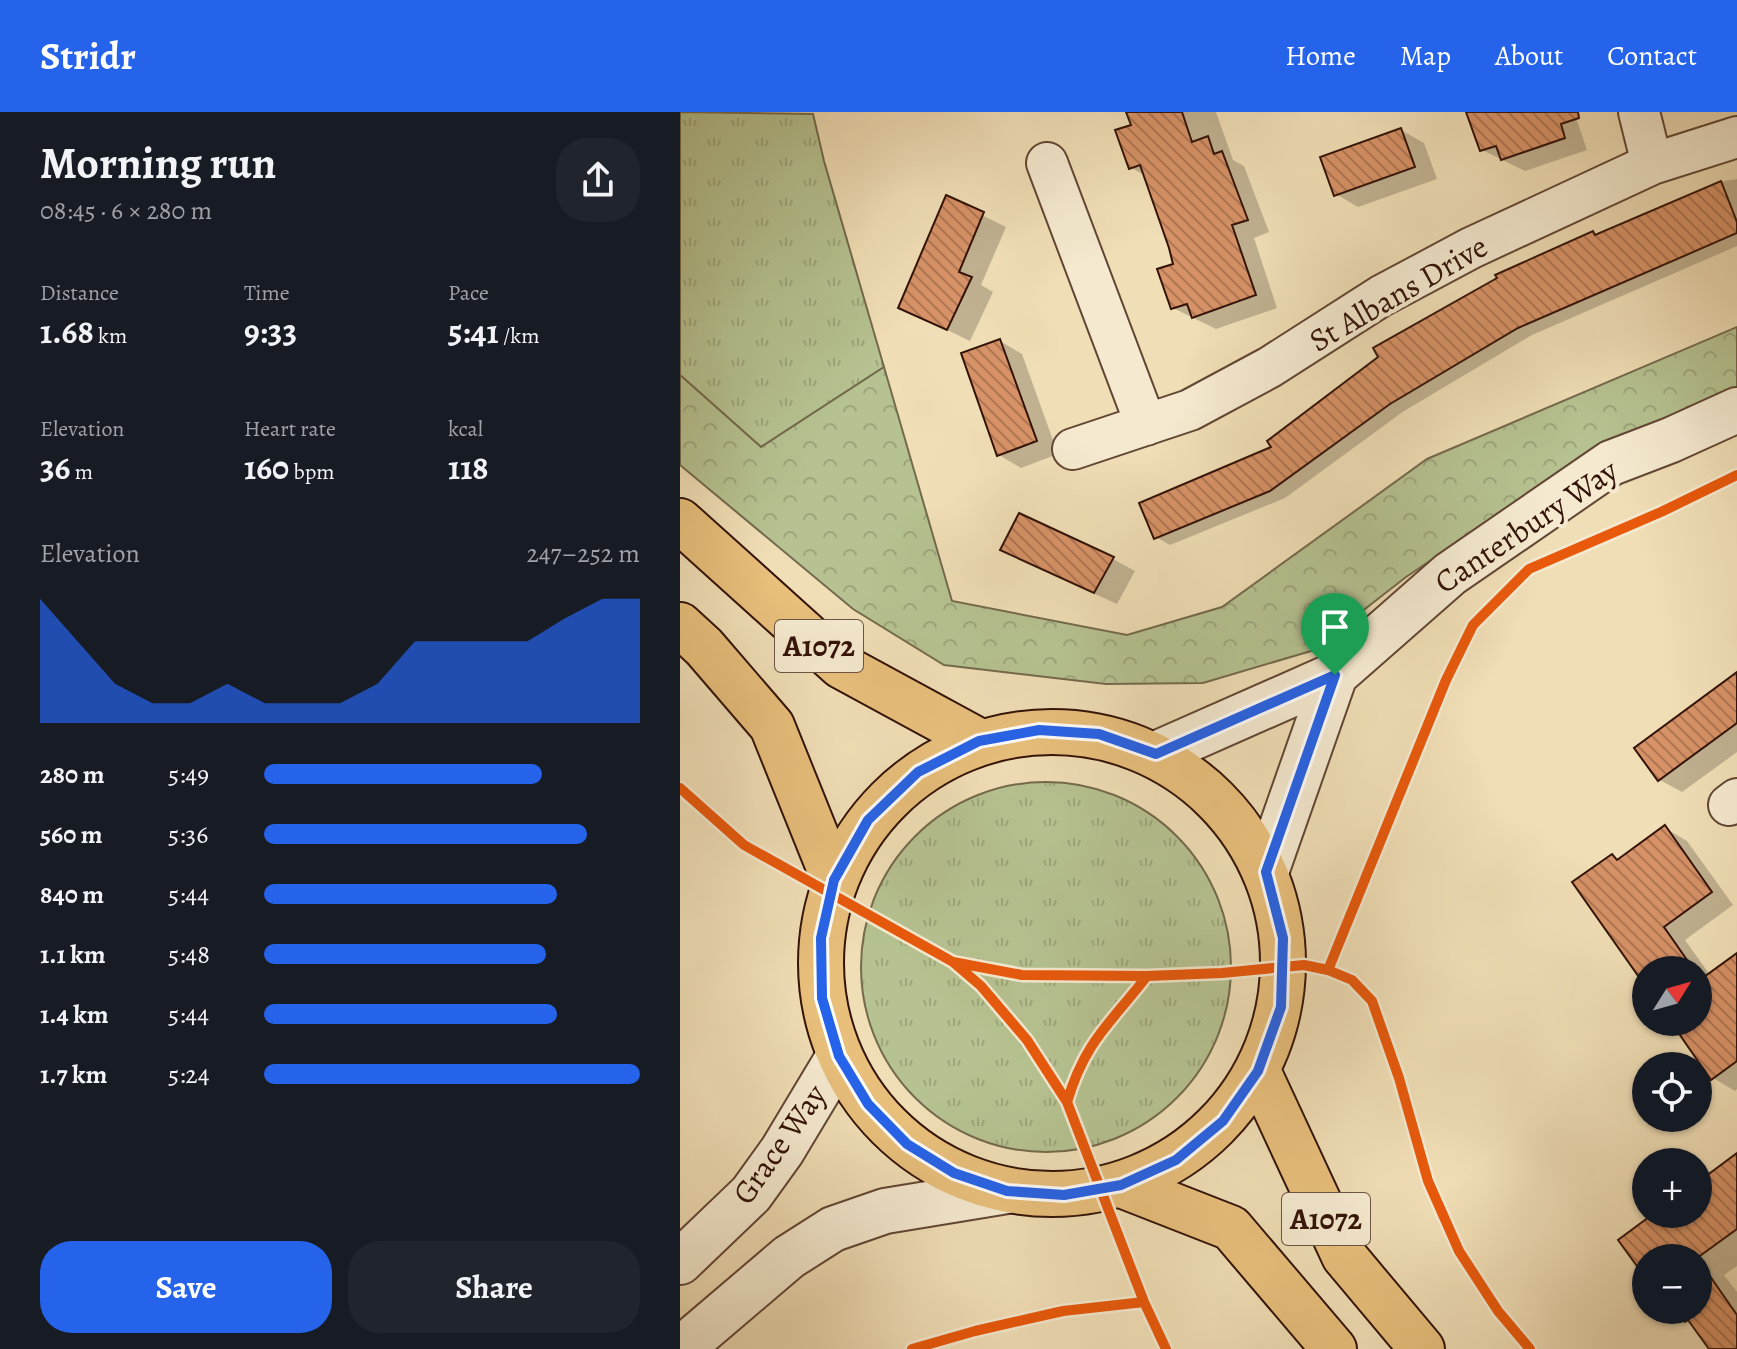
<!DOCTYPE html>
<html lang="en">
<head>
<meta charset="utf-8">
<style>
  :root { --surface:#171b24; --page:#20242c; --text:#f1f3f6; --muted:#9ea1a6; --accent:#2563eb }
  body { margin:0; font-family:Alegreya,serif; background:var(--page); color:var(--text); height:100vh; display:flex; flex-direction:column; font-size:30px; white-space:nowrap }
  * { box-sizing:border-box; margin:0 }
  p { font-size:26px; color:var(--muted) }
  .icon { flex:none; width:44px; height:44px; fill:none; stroke:currentColor; stroke-width:2; stroke-linecap:round; stroke-linejoin:round }
  .map { position:relative; flex:1; overflow:hidden }
  .details { display:flex; flex-direction:column; background:var(--surface); width:680px }
  .details>* { flex:none }
  .needle { width:52px; rotate:53deg }
  .tools { position:absolute; left:952px; top:844px; display:grid; gap:16px }
  .tools a { display:grid; place-items:center; width:80px; height:80px; border-radius:50%; background:var(--surface); box-shadow:0 2px 6px #0004; font-size:40px }
  .pin { position:absolute; display:grid; place-items:center; width:68px; height:68px; color:#fff; margin:-82px -34px; border-radius:50% 50% 50% 0; rotate:-45deg; box-shadow:0 0 8px #0007 }
  .pin .icon { rotate:45deg }
  .round { display:grid; place-items:center; flex:none; width:84px; height:84px; border-radius:32px; background:var(--page) }
  .overview { display:flex; align-items:center; justify-content:space-between; height:136px; padding:0 40px }
  h1 { font-size:44px; font-weight:700; line-height:60px }
  .figures { display:grid; grid-template-columns:repeat(3,1fr); gap:12px; height:136px; padding:8px 40px }
  .figures div { display:grid; align-content:center }
  .figures b { font-size:34px; font-weight:700 }
  .figures small { font-size:22px; font-weight:400 }
  .figures p { font-size:22px }
  .chart { height:224px; padding:16px 40px }
  .chart p { display:flex; justify-content:space-between }
  .chart svg { width:100%; height:144px; margin-top:8px; fill:var(--accent); opacity:.7 }
  .action { display:flex; gap:16px; margin-top:auto; padding:16px 40px }
  .action a { flex:1; height:92px; border-radius:32px; background:var(--accent); color:#fff; font-size:32px; font-weight:700; line-height:92px; text-align:center }
  .action a+a { background:var(--page); color:var(--text) }
  ul { padding:0 40px; list-style:none; font-size:26px }
  li { display:grid; grid-template-columns:128px 96px 1fr; align-items:center; height:60px }
  li i { height:20px; border-radius:10px; background:var(--accent) }
  header { display:flex; align-items:center; gap:48px; box-sizing:border-box; height:112px; padding:0 40px; background:var(--accent); color:#fff }
  header strong { font-size:38px }
  nav { display:flex; gap:44px; margin-inline-start:auto; font-size:28px }
  main { display:flex; flex:1; min-height:0 }
  .map>svg:first-child { display:block }
  .grass { fill:url(#grass-tufts); stroke:#746a4c; stroke-width:2 }
  .forest { fill:url(#forest-crowns); stroke:#746a4c; stroke-width:2 }
  .shadow { fill:#0003 }
  .building { fill:url(#building-back-hatch); stroke:#331308; stroke-width:2 }
  .lines { fill:none; stroke-linecap:round; stroke-linejoin:round }
  .minor-casing { stroke:#624634; stroke-width:44 }
  .tertiary-casing { stroke:#624634; stroke-width:48 }
  .primary-casing { stroke:#331308; stroke-width:48 }
  .minor { stroke:#f5ead0; stroke-width:40 }
  .tertiary { stroke:#f5ead0; stroke-width:44 }
  .primary { stroke:#e8bf7b; stroke-width:44 }
  .cycleway-casing { stroke:#f5ead0; stroke-width:15 }
  .cycleway { stroke:#e8590c; stroke-width:10 }
  .route-casing { stroke:#fff; stroke-width:16 }
  .route { stroke:#2563eb; stroke-width:10 }
  .labels { text-anchor:middle; stroke-width:8; stroke-linejoin:round; paint-order:stroke }
  .shield { fill:#f5ead0; stroke:#6d5444; stroke-width:2 }
  .shield-label { font-size:30px; font-weight:bold; fill:#331308 }
  .street-label { font-size:32px; fill:#331308; stroke:#f5ead0 }
</style>
</head>
<body>
<header>
<strong>Stridr</strong>
<nav><a>Home</a><a>Map</a><a>About</a><a>Contact</a></nav>
</header>
<main>
<section class="details">
<div class="overview"><div><h1>Morning run</h1><p>08:45 · 6 × 280 m</p></div><a class="round"><svg class="icon" aria-label="share" viewBox="0 0 24 24"><path d="M12 15V3M7 8l5-5 5 5M5 13v7h14v-7"/></svg></a></div>
<div class="figures">
<div><p>Distance</p><b>1.68<small> km</small></b></div>
<div><p>Time</p><b>9:33</b></div>
<div><p>Pace</p><b>5:41<small> /km</small></b></div>
</div>
<div class="figures">
<div><p>Elevation</p><b>36<small> m</small></b></div>
<div><p>Heart rate</p><b>160<small> bpm</small></b></div>
<div><p>kcal</p><b>118</b></div>
</div>
<div class="chart"><p><span>Elevation</span>247–252 m</p>
<svg viewBox="0 0 160 44" preserveAspectRatio="none"><path d="M0 44V6L10 19L20 32L30 38L40 38L50 32L60 38L70 38L80 38L90 32L100 19L110 19L120 19L130 19L140 12L150 6L160 6V44z"/></svg>
</div>
<ul>
<li><b>280 m</b>5:49<i style="width:74%"></i></li>
<li><b>560 m</b>5:36<i style="width:86%"></i></li>
<li><b>840 m</b>5:44<i style="width:78%"></i></li>
<li><b>1.1 km</b>5:48<i style="width:75%"></i></li>
<li><b>1.4 km</b>5:44<i style="width:78%"></i></li>
<li><b>1.7 km</b>5:24<i style="width:100%"></i></li>
</ul>
<div class="action"><a>Save</a><a>Share</a></div>
</section>
<div class="map">
<svg width="1057" height="1237" viewBox="0 0 1057 1237">
  <defs>
    <pattern id="grass-tufts" width="24" height="20" patternUnits="userSpaceOnUse" patternTransform="scale(2)"><rect width="24" height="20" fill="#b6c291"/><path d="M3 7l-1-3M5 7V3M7 7l1-3M15 17l-1-3M17 17v-4M19 17l1-3" fill="none" stroke="#9da67c"/></pattern>
    <pattern id="forest-crowns" width="20" height="18" patternUnits="userSpaceOnUse" patternTransform="scale(2)"><rect width="20" height="18" fill="#b6c291"/><path d="M2 6a3 3 0 1 1 6 0M12 15a3 3 0 1 1 6 0" fill="none" stroke="#9da67c"/></pattern>
    <pattern id="building-back-hatch" width="6" height="6" patternUnits="userSpaceOnUse" patternTransform="scale(2)"><rect width="6" height="6" fill="#d79267"/><path d="M-1 5l2 2M0 0l6 6M5-1l2 2" fill="none" stroke="#af7653"/></pattern>
  </defs>
  <rect width="100%" height="100%" fill="#f0deb6"/>
  <filter id="stains"><feTurbulence type="fractalNoise" baseFrequency=".0025" numOctaves="4"/><feColorMatrix values="0 0 0 0 .2 0 0 0 0 .09 0 0 0 0 .02 0 0 0 .5 -.17"/></filter>
  <radialGradient id="worn" r=".72"><stop offset=".6" stop-color="#630" stop-opacity="0"/><stop offset="1" stop-color="#630" stop-opacity=".3"/></radialGradient>
  <!-- grass -->
  <path class="grass" d="M0 0 133 2 144 49 204 255 81 335 0 263Z
    M181 855a185 185 0 1 1 370 0a185 185 0 1 1-370 0Z"/>
  <!-- forest -->
  <path class="forest" d="M1057 215V276L1025 288 914 339 726 465 631 539 523 571 426 572 264 553 173 497 0 353V263L81 335 204 255 272 489 447 523 542 495 747 347Z"/>
  <!-- shadow -->
  <path class="shadow" d="M449 0H536L553 48 564 54 589 120 574 126 597 196 536 217 493 196 495 153 466 64 450 55 454 14Z
    M788 0H894L907 38 845 59 802 38Z
    M721 18 744 31 757 67 678 95 656 82Z
    M1057 67V134L852 223 724 299 605 386 490 433 476 425 594 336 913 122 918 124 1044 69Z
    M267 86 326 115 301 173 313 180 290 229 220 195Z
    M320 229 342 242 378 342 341 356 319 343Z
    M322 438 433 447 455 459 437 492 344 450Z
    M1057 563V640L1002 680 980 668Z
    M985 716 1007 729 1053 793 1005 828 1030 863 1057 844V977L1055 979 1033 966 993 910H1018V858H966V872L932 744 940 748Z
    M1057 1043V1154L1044 1163 1057 1180V1237H1032L1014 1213 1006 1208 999 1198H1018V1146H966V1161L941 1128 976 1102H1018V1071Z"/>
  <!-- building -->
  <path class="building" d="M446 0H502L512 30 528 24 534 42 542 39 568 108 552 113 576 183 512 206 507 192 491 197 477 157 493 152 489 136 460 53 449 57 435 18 451 13Z
    M786 0H898L899 6 881 12 885 26 821 48 816 34 800 39Z
    M721 16 735 55 654 84 640 45Z
    M1041 69 1057 110V121L838 216 710 292 590 379 474 427 459 391 591 335 587 329 698 245 693 236 817 166 815 163 913 119 915 123Z
    M266 83 304 100 279 160 292 165 267 218 218 196Z
    M320 227 357 329 317 344 281 241Z
    M339 401 434 445 414 481 320 438Z
    M1057 560V611L978 669 954 636Z
    M985 713 1032 780 984 815 1014 858H966V875L892 770 932 742 937 748Z
    M1057 841V949L1031 968 991 910H1018V863L1021 867Z
    M1057 1041V1117L1017 1146H966V1158L962 1161 938 1128 973 1102H1018V1070Z
    M1018 1147 1057 1203V1237H1029L1008 1208 1005 1210 996 1198H1018Z"/>
  <g class="lines">
    <defs>
      <path id="minor" d="M959 0 972 52
        M367 51 466 313
        M393 337 510 298 590 255 701 184 791 136 972 52 1057 25
        M1049 693 1057 687"/>
      <path id="tertiary" d="M476 642 655 563 770 462 931 351 991 328 1057 298
        M586 760 655 563
        M0 1150 71 1082 102 1039 159 944
        M1 1237 109 1145 153 1117 205 1099 327 1079"/>
      <path id="primary" d="M0 409 161 554 299 629
        M0 513 24 535 92 614 154 768
        M141 851a231 231 0 1 1 462 0a231 231 0 1 1-462 0Z
        M578 959 664 1144 742 1237
        M441 1073 551 1116 654 1237"/>
    </defs>
    <!-- minor casing -->
    <use href="#minor" class="minor-casing"/>
    <!-- tertiary casing -->
    <use href="#tertiary" class="tertiary-casing"/>
    <!-- primary casing -->
    <use href="#primary" class="primary-casing"/>
    <!-- minor -->
    <use href="#minor" class="minor"/>
    <!-- tertiary -->
    <use href="#tertiary" class="tertiary"/>
    <!-- primary -->
    <use href="#primary" class="primary"/>
    <defs>
      <path id="cycleway" d="M0 676 64 733 273 850 342 863 467 864 542 861 624 853 648 858
        M273 850 301 874 347 928 387 990 464 1190
        M387 990C405 929 430 912 467 864
        M232 1237 295 1219 383 1199 464 1190 486 1237
        M850 1237 818 1199 779 1139 748 1069 719 966 692 889 672 868 648 858 766 568 793 513 849 457 981 400 1057 363"/>
    </defs>
    <!-- cycleway casing -->
    <use href="#cycleway" class="cycleway-casing"/>
    <!-- cycleway -->
    <use href="#cycleway" class="cycleway"/>
  </g>
  <g class="lines">
    <defs>
      <path id="route" d="M655 563 586 760 603 826 601 895 578 959 543 1009 496 1048 441 1073 384 1083 327 1079 274 1061 227 1032 188 992 159 944 142 886 141 826 154 768 188 708 238 660 299 629 359 618 419 622 476 642Z"/>
    </defs>
    <!-- route casing -->
    <use href="#route" class="route-casing"/>
    <!-- route -->
    <use href="#route" class="route"/>
  </g>
  <g class="labels">
    <!-- shield labels -->
    <g class="shield">
      <rect x="95" y="508" width="88" height="52" rx="6"/>
      <rect x="602" y="1081" width="88" height="52" rx="6"/>
    </g>
    <g class="shield-label">
      <text x="139" y="544">A1072</text>
      <text x="646" y="1117">A1072</text>
    </g>
    <!-- street labels -->
    <g class="street-label">
      <text transform="translate(718 181) rotate(-30)" y="11">St Albans Drive</text>
      <text transform="translate(846 414) rotate(-34)" y="11">Canterbury Way</text>
      <text transform="translate(99 1032) rotate(-55)" y="11">Grace Way</text>
    </g>
  </g>
  <rect width="100%" height="100%" filter="url(#stains)"/>
  <rect width="100%" height="100%" fill="url(#worn)"/>
</svg>
<div class="tools">
<a><svg class="needle" viewBox="-14 -14 28 28"><path d="M0-13l5 13h-10z" fill="#e53935"/><path d="M0 13l5-13h-10z" fill="#9ea1a6"/></svg></a>
<a><svg class="icon" aria-label="locate" viewBox="0 0 24 24"><circle cx="12" cy="12" r="6"/><path d="M12 2v4M12 18v4M2 12h4M18 12h4"/></svg></a>
<a>+</a>
<a>−</a>
</div>
<div class="pin" style="left:655px;top:563px;background:#1e9e55"><svg class="icon" aria-label="arrive" viewBox="0 0 24 24"><path d="M6 21V4h12l-3 4 3 4H6"/></svg></div>
</div>
</main>
</body>
</html>
